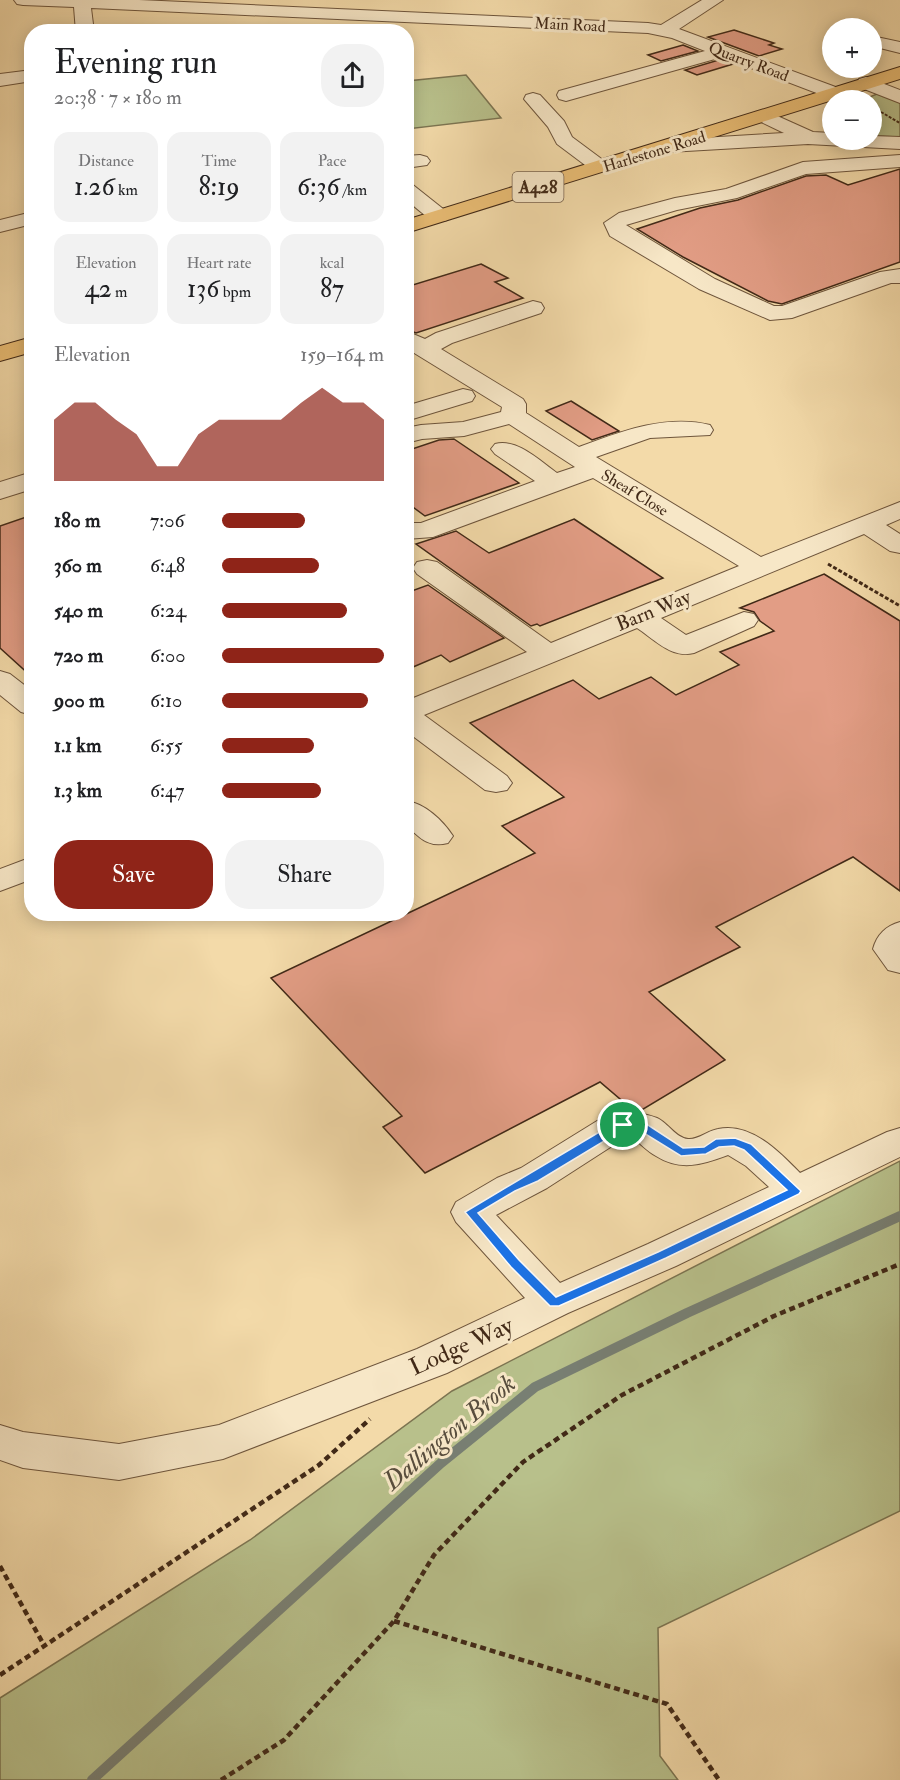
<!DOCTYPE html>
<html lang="en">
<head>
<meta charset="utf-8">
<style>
  :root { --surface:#fff; --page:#f2f2f2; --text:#202124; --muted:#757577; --accent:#8f2418 }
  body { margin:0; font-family:"IM FELL Double Pica",serif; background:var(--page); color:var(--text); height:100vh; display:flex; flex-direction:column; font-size:22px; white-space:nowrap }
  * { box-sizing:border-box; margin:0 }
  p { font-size:20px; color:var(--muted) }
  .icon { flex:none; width:33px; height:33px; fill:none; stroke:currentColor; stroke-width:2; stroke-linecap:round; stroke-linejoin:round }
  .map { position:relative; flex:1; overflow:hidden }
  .sheet { position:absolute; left:24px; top:24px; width:390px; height:897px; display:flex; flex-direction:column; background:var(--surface); border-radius:24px; box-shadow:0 3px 15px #0003 }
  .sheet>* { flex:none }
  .buttons { position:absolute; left:822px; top:18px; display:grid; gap:12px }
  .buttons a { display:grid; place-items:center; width:60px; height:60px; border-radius:50%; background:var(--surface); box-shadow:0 3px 15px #0003; font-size:30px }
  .pin { position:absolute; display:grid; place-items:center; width:51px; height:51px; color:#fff; margin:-26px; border:3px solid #fff; border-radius:50%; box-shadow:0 2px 6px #0007 }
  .round { display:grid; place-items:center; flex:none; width:63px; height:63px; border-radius:24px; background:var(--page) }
  .overview { display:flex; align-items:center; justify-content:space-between; height:102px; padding:0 30px }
  h1 { font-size:33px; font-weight:600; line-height:45px }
  .figures { display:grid; grid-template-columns:repeat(3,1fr); gap:9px; height:102px; padding:6px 30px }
  .figures div { display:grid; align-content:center; border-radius:15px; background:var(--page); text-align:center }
  .figures b { font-size:26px; font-weight:600 }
  .figures small { font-size:16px; font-weight:400 }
  .figures p { font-size:16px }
  .chart { height:168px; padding:12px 30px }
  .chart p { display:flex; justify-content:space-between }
  .chart svg { width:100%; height:108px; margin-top:6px; fill:var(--accent); opacity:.7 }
  .button { display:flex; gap:12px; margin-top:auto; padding:12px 30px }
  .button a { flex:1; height:69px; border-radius:24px; background:var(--accent); color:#fff; font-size:24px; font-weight:600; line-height:69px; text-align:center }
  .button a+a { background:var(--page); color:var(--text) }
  ul { padding:0 30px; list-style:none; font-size:20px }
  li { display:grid; grid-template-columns:96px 72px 1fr; align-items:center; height:45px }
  li i { height:15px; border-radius:8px; background:var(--accent) }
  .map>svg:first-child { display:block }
  .green { fill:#b8c08b; stroke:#7c7451; stroke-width:1.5 }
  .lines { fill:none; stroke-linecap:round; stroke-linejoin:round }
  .stream { stroke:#787f73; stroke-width:10 }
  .building { fill:#e29d85; stroke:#412917; stroke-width:1.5 }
  .minor-casing { stroke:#6e553c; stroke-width:2 }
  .major-casing { stroke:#412917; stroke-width:2 }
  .path-far2 { stroke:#412917; stroke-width:2; stroke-dasharray:3 1.5; stroke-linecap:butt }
  .path-far1 { stroke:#412917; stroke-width:3; stroke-dasharray:4 2; stroke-linecap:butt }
  .path { stroke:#412917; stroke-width:4.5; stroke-dasharray:6 4; stroke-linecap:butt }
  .minor { fill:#f7e7c7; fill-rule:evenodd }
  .major { fill:#eabd74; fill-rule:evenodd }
  .route { fill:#1a73e8; stroke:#fff; stroke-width:1.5; fill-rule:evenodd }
  .labels { text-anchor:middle; stroke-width:6; stroke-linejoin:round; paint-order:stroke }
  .far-street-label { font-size:16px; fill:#412917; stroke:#f7e7c7 }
  .shield { fill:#f7e7c7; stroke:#78624c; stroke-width:1.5 }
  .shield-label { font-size:18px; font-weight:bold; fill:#412917 }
  .street-label { font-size:20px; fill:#412917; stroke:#f7e7c7 }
  .near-street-label { font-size:24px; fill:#412917; stroke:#f7e7c7 }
  .near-water-label { font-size:26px; font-style:italic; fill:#584d3d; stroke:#f7e7c7 }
</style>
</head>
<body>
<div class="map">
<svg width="900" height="1780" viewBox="0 0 900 1780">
  <rect width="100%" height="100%" fill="#f3daa9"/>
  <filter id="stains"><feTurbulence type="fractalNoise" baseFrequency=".00333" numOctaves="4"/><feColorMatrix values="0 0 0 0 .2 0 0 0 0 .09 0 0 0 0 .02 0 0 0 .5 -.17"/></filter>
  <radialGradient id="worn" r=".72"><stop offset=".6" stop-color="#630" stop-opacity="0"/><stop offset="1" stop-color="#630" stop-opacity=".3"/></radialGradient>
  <!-- green -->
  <path class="green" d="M466 75 501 118 407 129V81Z
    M882 92 900 101V137L872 136V100H862Z
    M900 1161V1511L658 1628 660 1756 678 1780H0V1698L250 1540 452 1391Z"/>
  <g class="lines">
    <!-- stream -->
    <path class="stream" d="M92 1780 441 1463 535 1387 687 1313 900 1216"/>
  </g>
  <!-- building -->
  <path class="building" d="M734 30 774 43 769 45 782 49 759 56 708 37Z
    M683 45 698 51 661 61 648 55Z
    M722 59 733 64 697 75 685 70Z
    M900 169V262L782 304 768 301 683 257 637 229 700 208 738 200 806 176 826 175 848 185Z
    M481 264 508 278 495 282 523 298 416 333 406 329V287Z
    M571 401 619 431 592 440 546 411Z
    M454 439 519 483 425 516 406 502V451L439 440Z
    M32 515V677L0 648V526Z
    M574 519 663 578 540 626 537 624 531 626 416 544 456 531 489 553Z
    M824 574 900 621V891L853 857 716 927 740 947 649 992 725 1060 640 1111 633 1110 600 1082 425 1173 383 1127 402 1116 271 978 535 853 502 826 564 797 470 723 573 680 599 699 651 677 676 695 739 665 720 652 774 631 760 621 754 612 740 608Z
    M428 585 504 638 450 662 441 655 406 670V593Z"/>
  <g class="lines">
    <defs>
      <path id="minor" d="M14 0H139L648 23 661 25 702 0H723L679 29 841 89 843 93 841 97H827L722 57 566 101 559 99 557 95 559 91 705 51 672 38 648 33 91 8 94 32H76L74 7 23 5 17 4Z
        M872 36 900 42V53L872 46Z
        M32 70V81L0 86V74Z
        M866 77 900 90V103L859 87 857 83 859 79Z
        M533 93 540 95 564 121 572 137 607 163 610 167 607 171H593L557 144 548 127 524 99 526 95Z
        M764 110 813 132 832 133V140H872V136L900 137V149L808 144 669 152 662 150 659 146 662 142 669 140 784 133 757 120 754 116 757 112Z
        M420 155 427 157 430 161 427 165 406 168V156Z
        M900 155V167L806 174 737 198 677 210 626 225 715 279 774 306H782L880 272 900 269V283H891L792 318 770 320 699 289 610 236 604 223 619 213 675 198 726 189 803 162Z
        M406 183 413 185 447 212 451 216 447 220C431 225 419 209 406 200Z
        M32 212V224L0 232V220Z
        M533 301 541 303 544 308 541 313 452 343 441 349 523 399 526 404V413L579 447C620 432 665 414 710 425L713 430 710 435 650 438 596 457 761 557 900 502V519L886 525 900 534V553L890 551 864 534 661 618 686 635 744 612 754 614 758 620 754 626 694 653C672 659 655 640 637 628L424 715 507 776 512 783 507 790 496 792 485 790 406 731V701L527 652 417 574 413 568 417 562 427 560 437 562 551 643 739 566 593 478 433 537 406 539V523H421L535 481 495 454 491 449 495 444C517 438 540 461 557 473L575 467 509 424 464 436 422 439 406 443V428L421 425 463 422 501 412 502 407 406 348V331L425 339 436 333Z
        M463 389 472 391 475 396 472 401 406 421V406Z
        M32 472V489L0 499V482Z
        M0 671 10 674 32 691V715L21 712 0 695Z
        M406 801C425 803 443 821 453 836L448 843C428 848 420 838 406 825Z
        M32 857V879L0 891V869Z
        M900 922V973L888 970 873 949C877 934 886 926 900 922Z
        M635 1112C642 1114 650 1115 657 1118 668 1123 676 1138 688 1139 698 1140 707 1131 718 1129 750 1122 779 1151 800 1173L887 1132 900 1128V1157L676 1266 568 1313 447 1373 223 1459 119 1480 23 1468 0 1460V1425L23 1432 119 1444 219 1425 417 1349 525 1298 456 1222 451 1212 456 1202 497 1178 521 1168 597 1121 624 1113ZM633 1138C641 1144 647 1151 656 1156 681 1172 704 1164 728 1155L746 1166 769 1187 648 1244 560 1283 496 1215 547 1188 623 1139Z"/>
      <path id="major" d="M900 67V79L406 233V220Z
        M32 337V352L0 361V346Z"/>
    </defs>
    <!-- minor casing -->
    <use href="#minor" class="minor-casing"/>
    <!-- major casing -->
    <use href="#major" class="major-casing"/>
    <!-- path-far2 -->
    <path class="path-far2" d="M881 112 900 123"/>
    <!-- path-far1 -->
    <path class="path-far1" d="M828 564 900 606"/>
    <!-- path -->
    <path class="path" d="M0 1566 45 1647
      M394 1621 667 1704 719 1780
      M0 1675 319 1465 370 1419
      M221 1780 284 1740 394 1621 434 1555 523 1462 622 1395 774 1316 900 1264"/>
    <!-- minor -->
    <use href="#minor" class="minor"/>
    <!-- major -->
    <use href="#major" class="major"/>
  </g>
  <!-- route -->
  <path class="route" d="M623 1121 645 1123 683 1148 704 1147 716 1139 735 1138 751 1144 801 1191 799 1194 666 1258 559 1306H550L511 1267 465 1212 606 1128ZM624 1129 639 1130 681 1156 706 1154 719 1147 734 1146 744 1150 787 1190 658 1252 556 1297 519 1260 478 1213 515 1191 538 1181Z"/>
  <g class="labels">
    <!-- far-street labels -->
    <g class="far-street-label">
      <text transform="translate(570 24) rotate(3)" y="6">Main Road</text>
      <text transform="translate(749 61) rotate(21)" y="6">Quarry Road</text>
      <text transform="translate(654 151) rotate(-17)" y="6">Harlestone Road</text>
      <text transform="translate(635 492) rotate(31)" y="6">Sheaf Close</text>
    </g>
    <!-- shield labels -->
    <rect class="shield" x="512.5" y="172" width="51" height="30" rx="4.5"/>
    <g class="shield-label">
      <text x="538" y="193">A428</text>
    </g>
    <!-- street labels -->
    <g class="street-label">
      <text transform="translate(653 610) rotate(-22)" y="7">Barn Way</text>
    </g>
    <!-- near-street labels -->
    <g class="near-street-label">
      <text transform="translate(461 1346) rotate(-24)" y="8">Lodge Way</text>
    </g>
    <!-- near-water labels -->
    <g class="near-water-label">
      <text transform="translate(449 1432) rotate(-40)" y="9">Dallington Brook</text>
    </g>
  </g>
  <rect width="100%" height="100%" filter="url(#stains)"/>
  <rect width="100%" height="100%" fill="url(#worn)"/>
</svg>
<div class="buttons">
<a>+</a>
<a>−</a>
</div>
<div class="pin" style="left:623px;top:1125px;background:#1e9e55"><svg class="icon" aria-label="arrive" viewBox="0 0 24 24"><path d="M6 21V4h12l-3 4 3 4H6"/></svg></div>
<section class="sheet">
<div class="overview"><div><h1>Evening run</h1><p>20:38 · 7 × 180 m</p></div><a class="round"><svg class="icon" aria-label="share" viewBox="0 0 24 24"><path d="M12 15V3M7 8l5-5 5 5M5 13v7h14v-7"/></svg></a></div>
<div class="figures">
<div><p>Distance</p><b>1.26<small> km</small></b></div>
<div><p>Time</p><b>8:19</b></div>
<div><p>Pace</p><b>6:36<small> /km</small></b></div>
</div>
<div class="figures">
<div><p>Elevation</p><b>42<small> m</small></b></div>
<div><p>Heart rate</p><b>136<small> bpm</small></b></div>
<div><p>kcal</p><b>87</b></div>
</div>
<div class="chart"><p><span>Elevation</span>159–164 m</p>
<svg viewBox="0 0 160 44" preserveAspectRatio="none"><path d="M0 44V19L10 12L20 12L30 19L40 25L50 38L60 38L70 25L80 19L90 19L100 19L110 19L120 12L130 6L140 12L150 12L160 19V44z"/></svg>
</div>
<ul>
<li><b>180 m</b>7:06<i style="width:51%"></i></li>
<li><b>360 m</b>6:48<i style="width:60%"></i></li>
<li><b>540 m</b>6:24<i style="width:77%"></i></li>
<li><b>720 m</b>6:00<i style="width:100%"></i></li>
<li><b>900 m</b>6:10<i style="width:90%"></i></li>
<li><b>1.1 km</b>6:55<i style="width:57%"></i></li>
<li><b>1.3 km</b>6:47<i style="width:61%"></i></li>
</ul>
<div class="button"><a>Save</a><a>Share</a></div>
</section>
</div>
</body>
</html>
